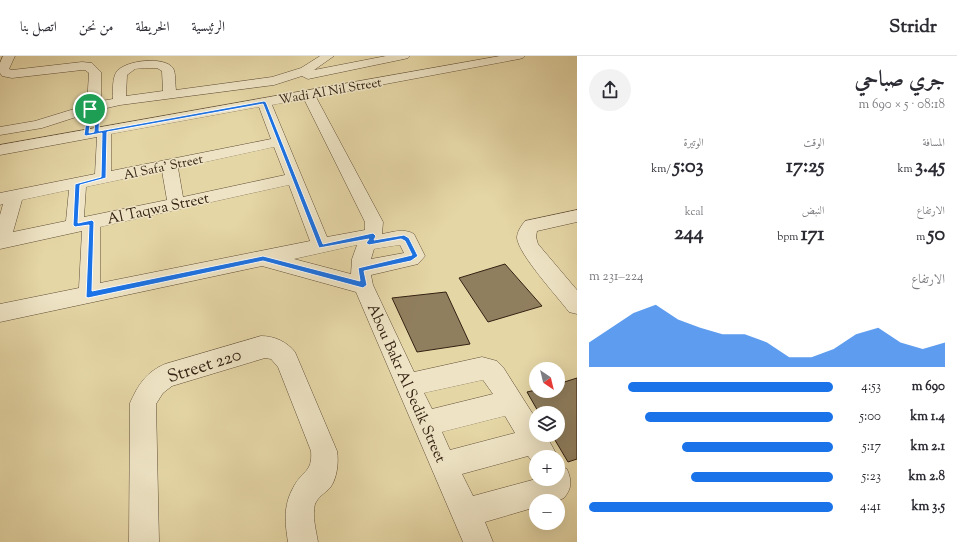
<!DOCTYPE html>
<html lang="ar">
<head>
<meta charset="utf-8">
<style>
  :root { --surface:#fff; --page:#f2f2f3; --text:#2b2b33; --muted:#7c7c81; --line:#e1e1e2; --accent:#1a73e8 }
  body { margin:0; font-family:"Sorts Mill Goudy",Amiri,serif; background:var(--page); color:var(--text); direction:rtl; height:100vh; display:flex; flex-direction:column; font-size:15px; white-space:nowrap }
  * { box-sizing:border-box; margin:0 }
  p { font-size:13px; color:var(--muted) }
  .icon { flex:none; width:22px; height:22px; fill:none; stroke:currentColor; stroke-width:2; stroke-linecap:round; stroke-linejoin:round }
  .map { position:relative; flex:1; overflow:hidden; direction:ltr }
  .sheet { display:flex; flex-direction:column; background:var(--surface); width:380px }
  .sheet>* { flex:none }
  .needle { width:26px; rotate:145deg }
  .buttons { position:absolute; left:529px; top:306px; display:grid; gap:8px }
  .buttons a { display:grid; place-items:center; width:36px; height:36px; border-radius:50%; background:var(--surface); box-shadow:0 4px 16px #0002; font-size:20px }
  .pin { position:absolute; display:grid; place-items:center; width:34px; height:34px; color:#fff; margin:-17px; border:2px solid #fff; border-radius:50%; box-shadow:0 1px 4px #0007 }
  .round { display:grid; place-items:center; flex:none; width:42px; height:42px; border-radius:21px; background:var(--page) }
  .overview { display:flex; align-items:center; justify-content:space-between; height:68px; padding:0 12px }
  h1 { font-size:22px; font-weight:700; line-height:30px }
  .figures { display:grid; grid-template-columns:repeat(3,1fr); gap:6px; height:68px; padding:4px 12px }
  .figures div { display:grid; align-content:center }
  .figures b { font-size:20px; font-weight:700 }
  .figures small { font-size:11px; font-weight:400 }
  .figures p { font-size:11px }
  .chart { height:112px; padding:8px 12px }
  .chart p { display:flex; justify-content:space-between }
  .chart svg { width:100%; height:72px; margin-top:4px; fill:var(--accent); opacity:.7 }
  ul { padding:0 12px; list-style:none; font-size:13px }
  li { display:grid; grid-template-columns:64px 48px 1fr; align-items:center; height:30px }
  li i { height:10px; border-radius:5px; background:var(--accent) }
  header { display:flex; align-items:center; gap:24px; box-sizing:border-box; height:56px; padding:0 20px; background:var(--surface); border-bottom:1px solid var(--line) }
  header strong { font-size:19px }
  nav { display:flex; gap:22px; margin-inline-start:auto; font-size:14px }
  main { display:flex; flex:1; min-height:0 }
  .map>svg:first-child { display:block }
  .building { fill:#907f5f; stroke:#332112 }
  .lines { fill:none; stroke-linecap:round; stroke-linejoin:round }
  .minor-casing { stroke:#604e37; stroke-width:1 }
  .minor { fill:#eee4c5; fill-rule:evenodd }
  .route { fill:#1a73e8; stroke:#fff; fill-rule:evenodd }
  .labels { text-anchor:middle; stroke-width:3; stroke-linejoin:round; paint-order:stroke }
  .far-street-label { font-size:13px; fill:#332112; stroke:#eee4c5 }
  .street-label { font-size:15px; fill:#332112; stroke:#eee4c5 }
  .near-street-label { font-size:18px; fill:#332112; stroke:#eee4c5 }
</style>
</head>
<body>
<header>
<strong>Stridr</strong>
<nav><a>الرئيسية</a><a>الخريطة</a><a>من نحن</a><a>اتصل بنا</a></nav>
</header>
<main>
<section class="sheet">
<div class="overview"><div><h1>جري صباحي</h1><p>08:18 · 5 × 690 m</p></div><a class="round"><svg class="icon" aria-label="share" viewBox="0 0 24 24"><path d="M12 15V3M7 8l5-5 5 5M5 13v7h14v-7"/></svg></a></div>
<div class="figures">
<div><p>المسافة</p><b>3.45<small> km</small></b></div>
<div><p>الوقت</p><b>17:25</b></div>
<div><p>الوتيرة</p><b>5:03<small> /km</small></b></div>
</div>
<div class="figures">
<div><p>الارتفاع</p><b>50<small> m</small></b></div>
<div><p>النبض</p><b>171<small> bpm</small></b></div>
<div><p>kcal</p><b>244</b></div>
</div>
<div class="chart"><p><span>الارتفاع</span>224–231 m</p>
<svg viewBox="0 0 160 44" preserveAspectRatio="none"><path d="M0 44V29L10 20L20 11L30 6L40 15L50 20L60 24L70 24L80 29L90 38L100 38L110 33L120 24L130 20L140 29L150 33L160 29V44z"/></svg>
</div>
<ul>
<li><b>690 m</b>4:53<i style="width:84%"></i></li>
<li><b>1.4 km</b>5:00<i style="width:77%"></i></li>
<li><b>2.1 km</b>5:17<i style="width:62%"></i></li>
<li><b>2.8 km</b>5:23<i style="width:58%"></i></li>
<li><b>3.5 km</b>4:41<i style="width:100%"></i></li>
</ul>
</section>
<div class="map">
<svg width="577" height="486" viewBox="0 0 577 486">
  <rect width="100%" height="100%" fill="#e5d6a6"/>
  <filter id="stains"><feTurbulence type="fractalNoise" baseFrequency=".005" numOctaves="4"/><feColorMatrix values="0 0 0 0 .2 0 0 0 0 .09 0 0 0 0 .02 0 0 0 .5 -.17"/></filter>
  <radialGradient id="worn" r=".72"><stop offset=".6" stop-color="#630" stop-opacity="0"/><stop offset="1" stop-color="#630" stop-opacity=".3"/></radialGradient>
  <!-- building -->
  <path class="building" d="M505 208 542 250 488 266 459 222Z
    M446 236 470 288 417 296 392 242Z
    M577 322V403L568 406 552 379H558V357H539L527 336 536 334V335H558V328Z"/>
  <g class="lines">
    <defs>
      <path id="minor" d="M3 0H15L9 13 12 14 82 6 92 7 101 16V45L113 43C113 34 112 22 117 15 127 4 164 0 173 12 176 17 175 28 176 34L272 21 301 12 320 0H334L314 14 386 0H410L408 2 404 3 308 23 302 20 274 29 120 49 98 54 42 72 0 79V71L35 65 87 49 89 17 85 14H82L12 22 2 20 0 17V7ZM145 12H157L162 15 163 35 126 40 127 19 135 13Z
        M500 0H525L523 2 519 3 316 41 383 166 382 178C393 176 404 172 414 178L425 200 418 208 371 219 373 229 414 316 482 301 497 305 503 311 536 363V379H546L558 401H536V411L528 400 462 418 473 440 536 423H558V409L567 413C572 425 572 432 564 442L557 445H536V451L485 466 493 486H463L356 236 262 210 0 266V248L79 232 82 175 0 193V159L3 148 0 149V137L95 118 97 81 0 99V89ZM304 43 365 166V174L327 181 272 49ZM259 51 271 83 111 115V78ZM274 91 285 119 183 141 178 112ZM162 115 167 144 84 161 86 131ZM289 129 310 185 100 227V171ZM69 134 66 165 13 176 22 144ZM357 189 352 203 351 218 294 203ZM400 189 404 197 371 203 374 193ZM483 324 493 338 432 353 424 337ZM505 360 515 377 450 394 442 376Z
        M577 154V166L537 175 536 181 538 188 577 234V258L569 256C557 240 519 199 517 182 517 176 521 170 525 165Z
        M261 280C275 280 287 286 295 296L337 395C339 406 337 423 330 432 325 437 318 441 315 448 312 460 316 474 318 486H288C285 467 283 450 293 432 301 415 313 417 311 395L278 311 271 303 265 302 172 330 163 337 156 348 159 486H129L130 347C138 329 146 316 165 308Z"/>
    </defs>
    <!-- minor casing -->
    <use href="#minor" class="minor-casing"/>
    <!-- minor -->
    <use href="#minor" class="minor"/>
  </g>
  <!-- route -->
  <path class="route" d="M264 45 266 46 323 188 373 177 376 180 374 184 404 179 409 182 418 200 411 205 364 215 367 229 363 232 263 205 88 242 86 241 89 169 75 171 73 169 75 128 101 121 102 77 86 80 84 79 88 52 98 49 100 50 99 75ZM263 48 319 192 369 183 366 187 369 189 401 183 405 185 412 199 358 212 360 225 263 200 92 235 94 166 92 164 78 167 80 129 106 122 107 76ZM96 52 94 76 89 77 92 53Z"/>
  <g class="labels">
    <!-- far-street labels -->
    <g class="far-street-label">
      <text transform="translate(330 34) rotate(-10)" y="5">Wadi Al Nil Street</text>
      <text transform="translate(163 110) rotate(-12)" y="5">Al Safa' Street</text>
    </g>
    <!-- street labels -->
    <g class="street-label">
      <text transform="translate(158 152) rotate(-12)" y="5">Al Taqwa Street</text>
      <text transform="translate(407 327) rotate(66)" y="5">Abou Bakr Al Sedik Street</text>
    </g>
    <!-- near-street labels -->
    <g class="near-street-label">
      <text transform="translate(204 309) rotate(-18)" y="6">Street 220</text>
    </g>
  </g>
  <rect width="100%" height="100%" filter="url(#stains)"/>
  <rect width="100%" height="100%" fill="url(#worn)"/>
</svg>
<div class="buttons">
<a><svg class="needle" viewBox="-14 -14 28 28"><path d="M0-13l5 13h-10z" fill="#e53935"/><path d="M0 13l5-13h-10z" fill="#7c7c81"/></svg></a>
<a><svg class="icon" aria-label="layers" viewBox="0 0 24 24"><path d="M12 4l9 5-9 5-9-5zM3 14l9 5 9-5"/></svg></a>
<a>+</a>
<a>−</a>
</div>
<div class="pin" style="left:90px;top:53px;background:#1e9e55"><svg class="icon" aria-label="arrive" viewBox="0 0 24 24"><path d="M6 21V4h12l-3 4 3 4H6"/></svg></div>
</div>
</main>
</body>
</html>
